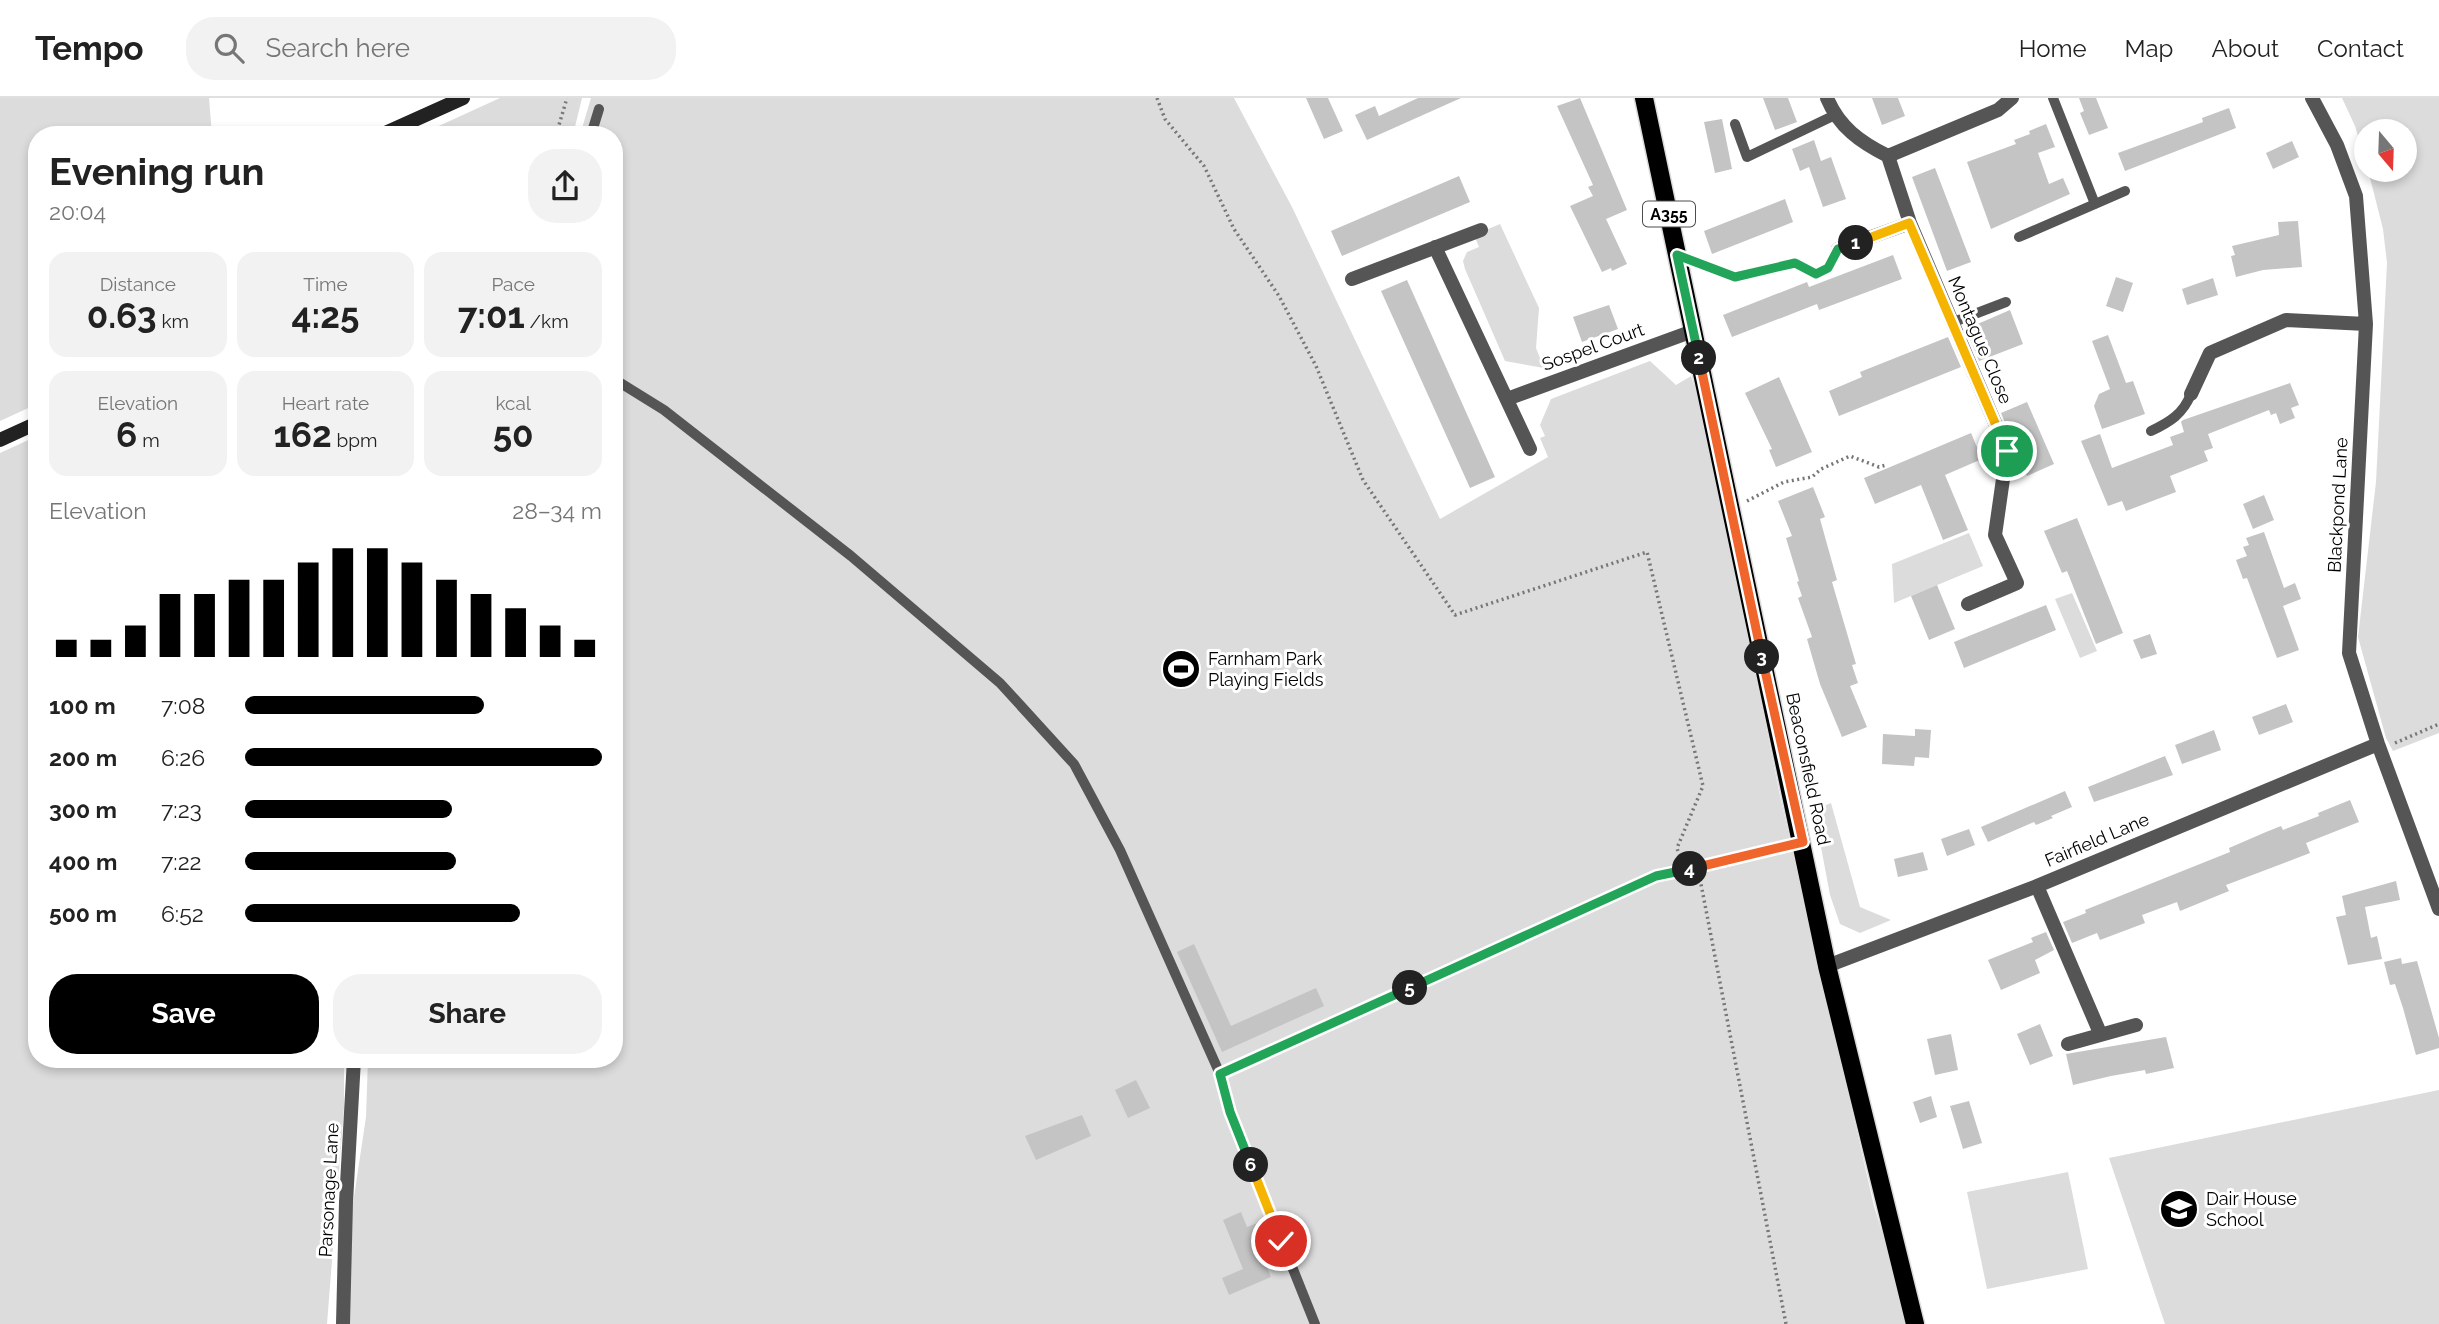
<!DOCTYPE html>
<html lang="en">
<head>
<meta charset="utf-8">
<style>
  :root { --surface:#fff; --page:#f2f2f2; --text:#222; --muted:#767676; --line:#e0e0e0; --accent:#000 }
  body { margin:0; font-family:Raleway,sans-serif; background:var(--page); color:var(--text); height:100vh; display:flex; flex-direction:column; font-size:26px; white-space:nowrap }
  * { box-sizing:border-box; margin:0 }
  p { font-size:23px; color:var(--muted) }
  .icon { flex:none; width:38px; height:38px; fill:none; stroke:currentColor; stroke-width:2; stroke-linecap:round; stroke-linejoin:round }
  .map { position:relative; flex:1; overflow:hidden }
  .panel { position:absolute; left:28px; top:28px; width:595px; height:942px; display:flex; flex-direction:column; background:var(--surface); border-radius:28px; box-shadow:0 4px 10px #0003 }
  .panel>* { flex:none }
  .needle { width:46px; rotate:161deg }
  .controls { position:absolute; left:2354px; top:21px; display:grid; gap:14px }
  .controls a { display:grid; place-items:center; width:63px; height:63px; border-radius:50%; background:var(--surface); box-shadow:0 4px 10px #0003; font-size:35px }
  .pin { position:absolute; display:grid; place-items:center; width:60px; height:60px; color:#fff; margin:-30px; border:4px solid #fff; border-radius:50%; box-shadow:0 2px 7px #0007 }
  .km { position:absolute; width:35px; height:35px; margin:-18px; border-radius:50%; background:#222; color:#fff; font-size:19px; line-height:35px; text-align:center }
  .round { display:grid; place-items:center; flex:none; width:74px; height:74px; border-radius:28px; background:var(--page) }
  .head { display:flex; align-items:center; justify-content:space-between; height:119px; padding:0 21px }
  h1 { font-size:38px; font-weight:700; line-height:52px }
  .figures { display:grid; grid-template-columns:repeat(3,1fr); gap:10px; height:119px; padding:7px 21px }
  .figures div { display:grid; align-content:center; border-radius:18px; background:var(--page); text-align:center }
  .figures b { font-size:35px; font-weight:700 }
  .figures small { font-size:19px; font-weight:400 }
  .figures p { font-size:19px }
  .chart { height:196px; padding:14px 21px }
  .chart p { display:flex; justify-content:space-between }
  .chart svg { width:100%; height:126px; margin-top:7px; stroke:var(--accent); stroke-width:6 }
  .cta { display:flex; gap:14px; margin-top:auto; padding:14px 21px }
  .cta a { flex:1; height:80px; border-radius:28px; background:var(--accent); color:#fff; font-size:28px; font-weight:700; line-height:80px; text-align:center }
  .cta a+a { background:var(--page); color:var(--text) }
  ul { padding:0 21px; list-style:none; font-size:23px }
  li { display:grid; grid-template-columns:112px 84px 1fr; align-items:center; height:52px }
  li i { height:18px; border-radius:9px; background:var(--accent) }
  header { display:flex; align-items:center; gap:42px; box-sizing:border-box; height:98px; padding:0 35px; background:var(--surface); border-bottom:2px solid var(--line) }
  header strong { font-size:33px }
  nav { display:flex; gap:38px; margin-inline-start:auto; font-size:24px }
  .search { width:490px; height:63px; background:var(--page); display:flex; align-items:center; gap:18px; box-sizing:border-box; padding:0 24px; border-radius:28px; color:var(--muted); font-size:26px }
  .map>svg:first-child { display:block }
  .green { fill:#dcdcdc }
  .building { fill:#c4c4c4 }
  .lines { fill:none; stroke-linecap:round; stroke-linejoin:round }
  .primary-casing { stroke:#dbdbdb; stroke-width:21 }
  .path { stroke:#777; stroke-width:3.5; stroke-dasharray:2 3.5; stroke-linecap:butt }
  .service { stroke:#555; stroke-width:10 }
  .minor { stroke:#555; stroke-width:14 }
  .secondary { stroke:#222; stroke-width:14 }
  .primary { stroke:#000; stroke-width:18 }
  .split-1-casing { stroke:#fff; stroke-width:14 }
  .split-2-casing { stroke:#fff; stroke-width:14 }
  .split-3-casing { stroke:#fff; stroke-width:14 }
  .split-4-casing { stroke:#fff; stroke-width:14 }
  .split-5-casing { stroke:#fff; stroke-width:14 }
  .split-6-casing { stroke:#fff; stroke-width:14 }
  .split-7-casing { stroke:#fff; stroke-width:14 }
  .split-1 { stroke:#f5b400; stroke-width:9 }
  .split-2 { stroke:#22a559; stroke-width:9 }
  .split-3 { stroke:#f0652b; stroke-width:9 }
  .split-4 { stroke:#f0652b; stroke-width:9 }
  .split-5 { stroke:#22a559; stroke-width:9 }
  .split-6 { stroke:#22a559; stroke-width:9 }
  .split-7 { stroke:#f5b400; stroke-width:9 }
  .labels { text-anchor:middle; stroke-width:6; stroke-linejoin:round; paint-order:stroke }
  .shield { fill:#fff; stroke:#4c4c4c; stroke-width:2 }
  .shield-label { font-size:16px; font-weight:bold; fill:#000 }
  .street-label { font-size:18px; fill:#000; stroke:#fff }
  .poi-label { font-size:18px; fill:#000; stroke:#fff; text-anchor:start }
</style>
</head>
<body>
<header>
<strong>Tempo</strong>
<div class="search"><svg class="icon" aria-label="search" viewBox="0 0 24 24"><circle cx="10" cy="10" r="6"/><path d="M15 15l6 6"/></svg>Search here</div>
<nav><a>Home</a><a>Map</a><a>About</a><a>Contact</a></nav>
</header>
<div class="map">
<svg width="2439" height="1226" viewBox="0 0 2439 1226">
  <rect width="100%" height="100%" fill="#fff"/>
  <!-- green -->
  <path class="green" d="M0 0H209L212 37H37V306L0 323Z
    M500 0H582L573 37H419Z
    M591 0H1234L1292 109 1440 421 1548 359 1540 340 1545 338 1540 327 1551 301 1650 263 1676 287 1691 278 1704 320 1780 698 1874 1108 1910 1226H349L351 1119 366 1019 368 961H614V37H580Z
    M2342 0H2439V635L2393 653 2386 640 2358 539 2376 384 2387 165 2383 131 2368 72H2404V33H2366V64L2355 28Z
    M1500 126 1539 210 1536 250 1544 270 1505 263 1465 171 1463 163 1467 154 1479 149 1474 137Z
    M37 338V961H344V1010L327 1226H0V355Z
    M1969 435 1983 468 1894 505 1892 466Z
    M2072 495 2097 553 2080 560 2055 501Z
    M1831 705 1860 809 1891 822 1860 835 1840 826 1830 797 1814 712Z
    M2439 992V1226H2165L2109 1060Z
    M2068 1074 2088 1171 1987 1191 1967 1094Z"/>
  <!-- building -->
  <path class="building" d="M1306 0H1328L1343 33 1324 41Z
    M1418 0H1461L1367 42 1355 17 1375 8 1379 18Z
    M1580 0 1627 112 1606 121 1627 166 1612 173 1611 170 1602 174 1570 108 1593 98 1588 89 1593 87 1557 8Z
    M1763 0H1788L1797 24 1775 32Z
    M1872 0H1898L1905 18 1882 27Z
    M2079 0H2096L2108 30 2089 37 2080 15 2084 13Z
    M2229 10 2236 30 2125 73 2118 55 2203 24 2202 20Z
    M1722 21 1732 71 1715 75 1704 24Z
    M2046 26 2055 49 2038 55 2049 86 2063 80 2070 96 1991 131 1967 64 2016 46 2014 42 2030 36 2029 33Z
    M1814 42 1821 63 1831 59 1846 101 1823 109 1809 69 1800 73 1792 51Z
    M2292 43 2299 59 2273 71 2266 55Z
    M1935 70 1971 164 1947 173 1912 79Z
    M1459 78 1470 104 1342 158 1331 133Z
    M1785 101 1793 124 1712 156 1704 133Z
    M2298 123 2302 169 2263 172 2236 179 2231 158 2235 157 2232 148 2279 137 2278 124Z
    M1893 157 1902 181 1819 212 1817 206 1732 239 1723 217 1807 184 1809 189Z
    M2116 179 2133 185 2123 214 2106 208Z
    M2213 180 2218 197 2187 207 2182 191Z
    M1407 182 1495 379 1470 390 1381 193Z
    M1609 207 1618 231 1582 244 1573 219Z
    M2010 212 2023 246 1979 263 1966 231Z
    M2108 237 2126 285 2133 283 2145 316 2102 331 2094 308 2099 296 2110 291 2092 243Z
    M1948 239 1961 269 1839 318 1829 293 1862 279 1860 274Z
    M1779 279 1812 354 1776 369 1769 352 1772 351 1745 295Z
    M2290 285 2299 307 2291 310 2295 320 2280 326 2276 315 2271 317 2269 312 2208 336 2213 350 2204 353 2208 363 2170 378 2176 394 2126 413 2122 403 2108 408 2081 343 2100 336 2112 370 2173 347 2170 339 2184 334 2181 324 2183 322Z
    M2027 304 2054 366 2027 378 2001 315Z
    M1971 335 1982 361 1945 377 1968 432 1943 442 1921 387 1875 406 1864 380Z
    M1813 389 1825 419 1820 421 1837 482 1832 484 1856 566 1852 567 1858 585 1850 588 1867 629 1842 639 1820 586 1807 541 1812 539 1798 500 1802 498 1797 484 1799 483 1786 440 1792 438 1778 403Z
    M2264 397 2274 422 2253 431 2243 406Z
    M2077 420 2123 535 2096 546 2067 473 2062 475 2044 433Z
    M2264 434 2284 490 2295 485 2301 501 2283 508 2299 552 2277 560 2247 480 2243 481 2236 462 2247 458 2243 449 2249 447 2246 440Z
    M1937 487 1955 531 1929 542 1911 498Z
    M2046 507 2056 532 1964 570 1954 544Z
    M2150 536 2157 556 2141 561 2133 542Z
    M2286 606 2293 624 2259 637 2252 619Z
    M1915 631 1931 632 1929 660 1915 659 1914 668 1882 666 1883 636 1915 638Z
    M2214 632 2221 652 2182 666 2175 647Z
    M2165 658 2173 677 2094 704 2088 689Z
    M2065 693 2072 709 2051 718 2053 720 2036 727 2034 724 1988 744 1981 729Z
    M2350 702 2359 724 2306 745 2310 755 2226 787 2229 793 2180 813 2177 804 2142 817 2145 825 2100 842 2097 835 2072 845 2063 824 2086 815 2085 812 2230 754 2229 750 2266 734 2281 728 2283 732 2319 718 2318 715Z
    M1969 731 1975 747 1947 758 1941 741Z
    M1923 754 1928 772 1898 779 1894 761Z
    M2396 783 2400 802 2365 809 2371 840 2377 838 2382 861 2348 867 2336 819 2346 817 2342 798Z
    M2046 834 2054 852 2035 862 2040 875 2001 892 1988 862 2033 844 2031 840Z
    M1194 846 1231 928 1316 890 1324 908 1222 954 1177 854Z
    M2401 860 2402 866 2417 863 2439 940V950L2416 957 2403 910 2395 886 2390 887 2384 864Z
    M2040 926 2053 958 2030 967 2017 936Z
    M1951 936 1958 972 1935 977 1927 941Z
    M2166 939 2174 970 2146 976 2145 972 2111 978 2073 987 2066 956Z
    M1136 982 1150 1010 1128 1020 1115 992Z
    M1931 998 1937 1019 1920 1025 1913 1004Z
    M1969 1003 1982 1045 1963 1051 1950 1008Z
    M1082 1017 1091 1038 1036 1062 1025 1038Z
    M1241 1114 1247 1129 1265 1122 1278 1156 1264 1162 1271 1179 1229 1197 1222 1180 1243 1171 1223 1122Z"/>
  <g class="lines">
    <defs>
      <path id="primary" d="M1644 0 1827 868 1915 1226"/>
    </defs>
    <!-- primary casing -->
    <use href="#primary" class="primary-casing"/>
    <!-- path -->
    <path class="path" d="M1157 0 1165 21 1204 68 1234 131 1279 198 1316 268 1363 382 1455 517 1647 454 1703 688 1677 750 1679 757
      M556 37 567 0
      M1699 165 1735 179 1795 165 1816 175 1828 170 1831 165
      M1747 403 1784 384 1812 379 1821 371 1850 358 1879 369 1886 367
      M2395 645 2439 626
      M1700 781 1786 1226"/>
    <!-- service -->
    <path class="service" d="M2053 0 2095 106
      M1735 26 1747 59 1835 17
      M591 37 599 11
      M2019 139 2125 93
      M1951 225 2006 204
      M614 281 664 312 851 458 1000 585 1074 666 1120 752 1220 976 1230 1014 1315 1226
      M2151 333C2170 324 2183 316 2191 296
      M1220 976 1656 778 1803 744"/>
    <!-- minor -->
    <path class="minor" d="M1827 0C1839 29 1860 44 1888 58L1998 12 2012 0
      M2312 0 2337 47 2356 98 2366 226 2349 555 2378 646 2439 811
      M1910 125 2007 353 1995 437 2017 485 1968 506
      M1435 149 1530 351
      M1838 151 1910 125 1888 58
      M1352 181 1481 132
      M2191 296 2210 255 2286 222 2366 226
      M1507 301 1693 233
      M2037 788 2100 935
      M1827 868 2037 788 2378 646
      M2068 946 2136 927
      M343 1226 346 1104 354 961"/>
    <!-- secondary -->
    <path class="secondary" d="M381 37 463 0
      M0 342 37 325"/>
    <!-- primary -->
    <use href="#primary" class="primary"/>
  </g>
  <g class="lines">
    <defs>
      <path id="split-1" d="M1856 145 1909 125 2007 353"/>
      <path id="split-2" d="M1699 260 1677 157 1735 179 1795 165 1816 176 1828 170 1838 151 1856 145"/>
      <path id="split-3" d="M1699 260 1762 559"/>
      <path id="split-4" d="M1690 771 1803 744 1762 559"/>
      <path id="split-5" d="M1410 890 1656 778 1690 771"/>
      <path id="split-6" d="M1251 1067 1230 1014 1220 976 1410 890"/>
      <path id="split-7" d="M1251 1067 1281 1143"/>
    </defs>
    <!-- split-1 casing -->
    <use href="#split-1" class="split-1-casing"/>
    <!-- split-2 casing -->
    <use href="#split-2" class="split-2-casing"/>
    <!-- split-3 casing -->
    <use href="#split-3" class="split-3-casing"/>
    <!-- split-4 casing -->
    <use href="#split-4" class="split-4-casing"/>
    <!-- split-5 casing -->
    <use href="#split-5" class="split-5-casing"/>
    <!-- split-6 casing -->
    <use href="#split-6" class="split-6-casing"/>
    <!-- split-7 casing -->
    <use href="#split-7" class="split-7-casing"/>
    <!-- split-1 -->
    <use href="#split-1" class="split-1"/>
    <!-- split-2 -->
    <use href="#split-2" class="split-2"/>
    <!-- split-3 -->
    <use href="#split-3" class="split-3"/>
    <!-- split-4 -->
    <use href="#split-4" class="split-4"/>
    <!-- split-5 -->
    <use href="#split-5" class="split-5"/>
    <!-- split-6 -->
    <use href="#split-6" class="split-6"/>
    <!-- split-7 -->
    <use href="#split-7" class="split-7"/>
  </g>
  <!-- icons -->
  <defs>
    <symbol id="stadium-disc" viewBox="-11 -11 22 22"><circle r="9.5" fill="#000" stroke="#fff"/><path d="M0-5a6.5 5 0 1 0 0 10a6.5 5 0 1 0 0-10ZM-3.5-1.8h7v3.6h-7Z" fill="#fff"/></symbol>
    <symbol id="school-disc" viewBox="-11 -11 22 22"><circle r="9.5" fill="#000" stroke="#fff"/><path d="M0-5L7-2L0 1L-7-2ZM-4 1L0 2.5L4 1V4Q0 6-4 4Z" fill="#fff"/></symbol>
  </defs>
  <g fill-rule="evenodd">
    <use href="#stadium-disc" x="1159" y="549" width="44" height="44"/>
    <use href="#school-disc" x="2157" y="1089" width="44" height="44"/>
  </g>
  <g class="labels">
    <!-- shield labels -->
    <rect class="shield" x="1643" y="103.5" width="52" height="25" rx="5"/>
    <g class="shield-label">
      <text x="1669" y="122">A355</text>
    </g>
    <!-- street labels -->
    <g class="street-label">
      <text transform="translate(1980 242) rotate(67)" y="6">Montague Close</text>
      <text transform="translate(1593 249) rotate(-20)" y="6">Sospel Court</text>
      <text transform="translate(2338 407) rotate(-87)" y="6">Blackpond Lane</text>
      <text transform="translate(1808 671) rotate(78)" y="6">Beaconsfield Road</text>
      <text transform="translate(2097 742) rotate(-23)" y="6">Fairfield Lane</text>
      <text transform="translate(329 1092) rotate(-87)" y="6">Parsonage Lane</text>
    </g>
    <!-- poi labels -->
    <g class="poi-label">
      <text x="1208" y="567">Farnham Park<tspan x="1208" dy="21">Playing Fields</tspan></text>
      <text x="2206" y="1107">Dair House<tspan x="2206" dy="21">School</tspan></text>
    </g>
  </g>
</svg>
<div class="controls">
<a><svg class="needle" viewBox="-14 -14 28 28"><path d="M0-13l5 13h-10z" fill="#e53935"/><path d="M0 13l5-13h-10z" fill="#767676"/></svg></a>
</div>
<div class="pin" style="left:2007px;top:353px;background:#1e9e55"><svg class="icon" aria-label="arrive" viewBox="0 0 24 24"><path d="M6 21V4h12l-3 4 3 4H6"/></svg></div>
<div class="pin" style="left:1281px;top:1143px;background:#d93025"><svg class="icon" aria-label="check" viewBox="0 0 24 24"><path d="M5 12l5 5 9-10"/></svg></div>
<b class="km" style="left:1856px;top:145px">1</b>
<b class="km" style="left:1699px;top:260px">2</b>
<b class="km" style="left:1762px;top:559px">3</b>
<b class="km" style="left:1690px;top:771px">4</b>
<b class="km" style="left:1410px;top:890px">5</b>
<b class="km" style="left:1251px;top:1067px">6</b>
<section class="panel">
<div class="head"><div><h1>Evening run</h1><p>20:04</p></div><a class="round"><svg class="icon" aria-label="share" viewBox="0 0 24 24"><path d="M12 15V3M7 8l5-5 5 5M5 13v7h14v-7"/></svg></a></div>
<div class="figures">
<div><p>Distance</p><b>0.63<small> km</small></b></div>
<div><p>Time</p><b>4:25</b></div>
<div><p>Pace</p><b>7:01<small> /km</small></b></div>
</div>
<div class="figures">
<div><p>Elevation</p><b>6<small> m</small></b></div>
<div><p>Heart rate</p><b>162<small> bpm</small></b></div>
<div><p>kcal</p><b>50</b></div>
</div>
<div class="chart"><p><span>Elevation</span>28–34 m</p>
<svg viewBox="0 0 160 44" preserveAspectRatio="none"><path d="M5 44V38M15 44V38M25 44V33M35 44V22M45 44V22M55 44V17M65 44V17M75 44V11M85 44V6M95 44V6M105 44V11M115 44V17M125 44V22M135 44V27M145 44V33M155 44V38"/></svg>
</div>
<ul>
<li><b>100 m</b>7:08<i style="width:67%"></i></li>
<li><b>200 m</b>6:26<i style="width:100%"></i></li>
<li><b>300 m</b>7:23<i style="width:58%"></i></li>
<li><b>400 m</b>7:22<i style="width:59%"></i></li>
<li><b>500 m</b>6:52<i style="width:77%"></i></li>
</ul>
<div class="cta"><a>Save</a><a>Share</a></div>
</section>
</div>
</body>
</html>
